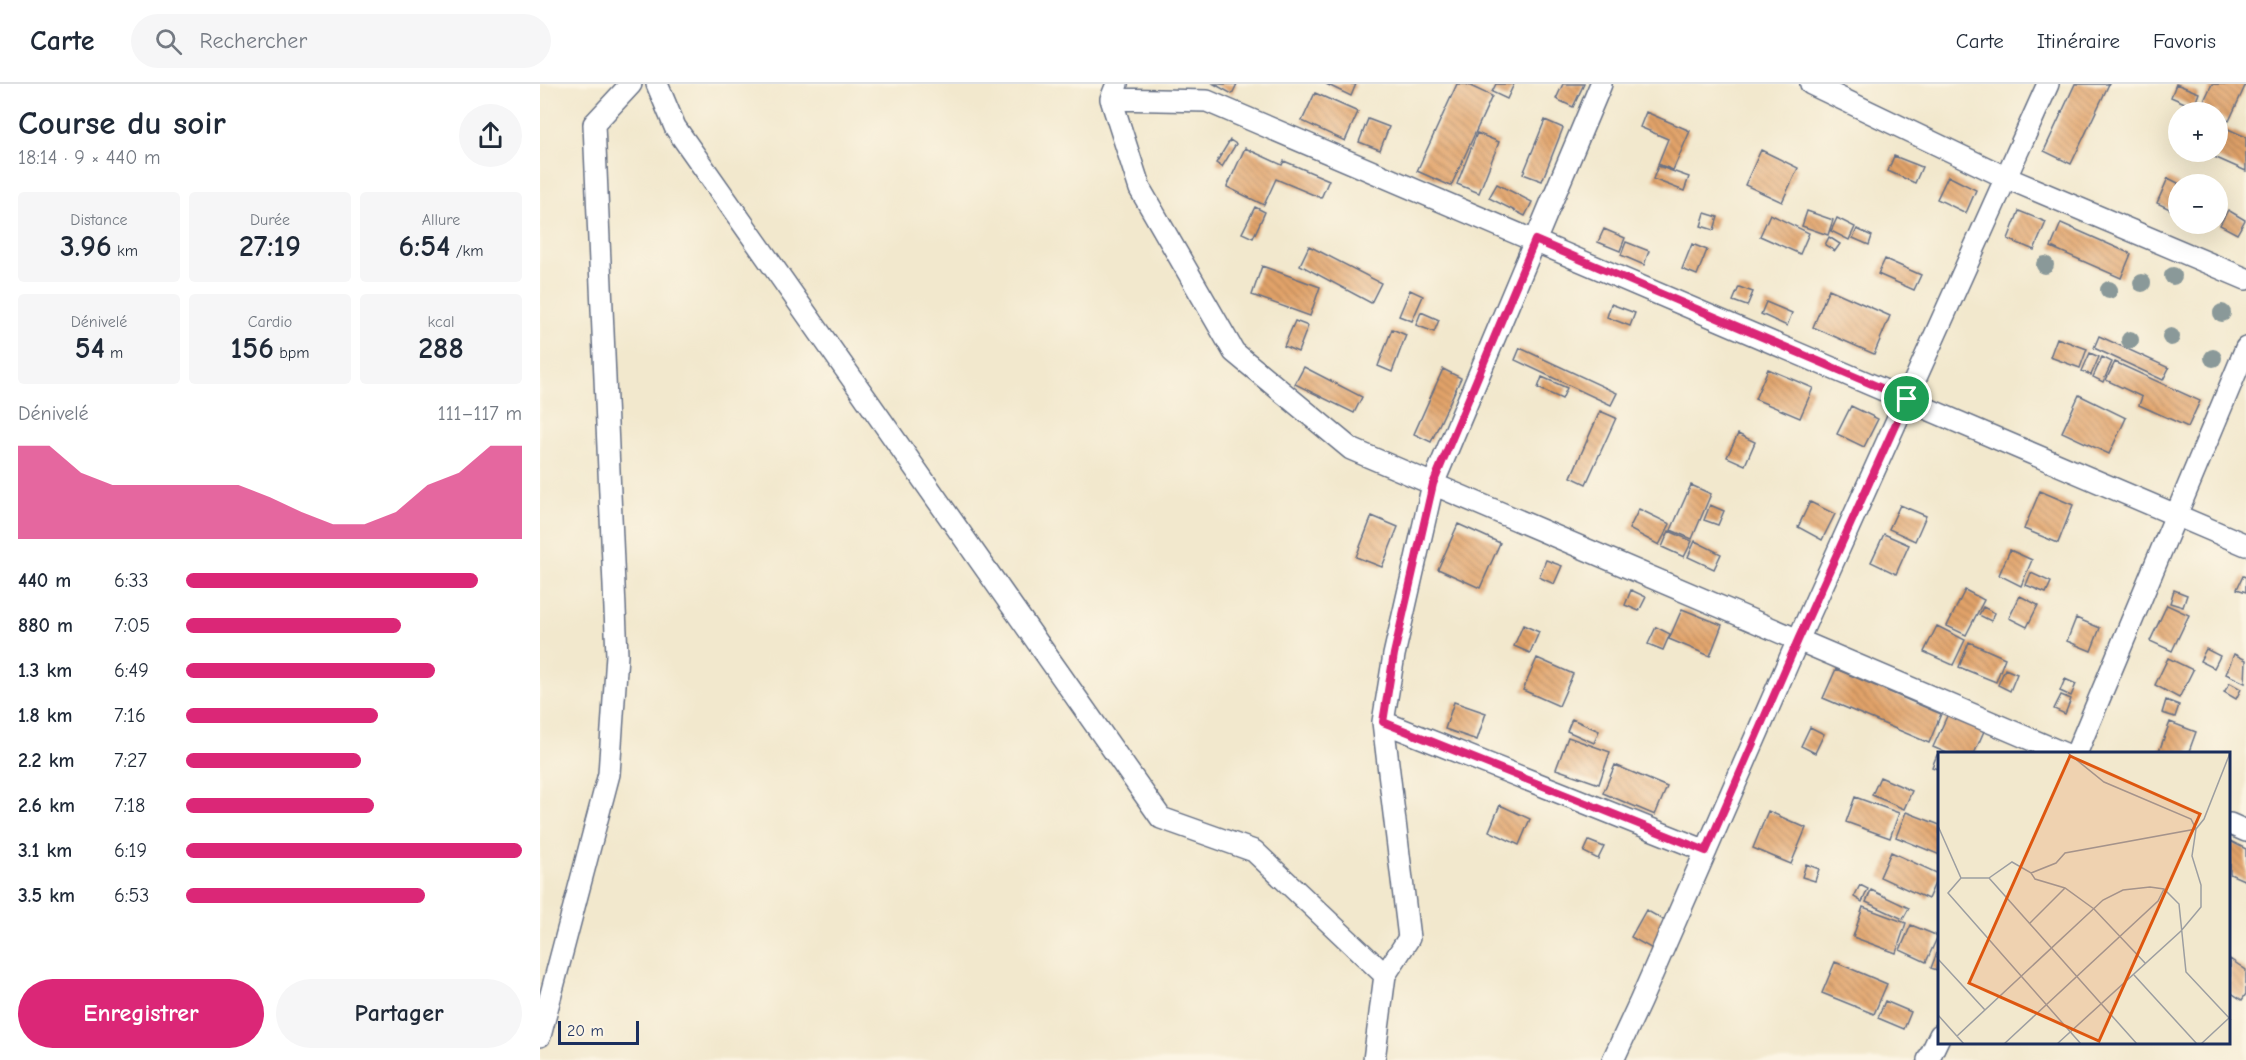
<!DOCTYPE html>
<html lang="fr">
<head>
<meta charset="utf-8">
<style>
  :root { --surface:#fff; --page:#f6f6f7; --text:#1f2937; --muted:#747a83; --line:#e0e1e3; --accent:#db2777 }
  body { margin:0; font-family:"Comic Neue",sans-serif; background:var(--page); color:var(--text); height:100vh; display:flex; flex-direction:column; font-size:22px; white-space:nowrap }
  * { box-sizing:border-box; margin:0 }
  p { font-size:20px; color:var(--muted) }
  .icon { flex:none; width:33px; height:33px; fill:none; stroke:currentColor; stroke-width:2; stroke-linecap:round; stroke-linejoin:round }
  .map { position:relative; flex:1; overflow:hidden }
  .panel { display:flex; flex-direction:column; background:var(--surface); width:540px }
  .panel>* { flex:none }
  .buttons { position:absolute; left:1628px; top:18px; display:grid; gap:12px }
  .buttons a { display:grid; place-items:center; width:60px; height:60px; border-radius:50%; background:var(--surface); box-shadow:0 6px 24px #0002; font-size:30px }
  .scale { position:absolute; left:18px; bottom:15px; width:81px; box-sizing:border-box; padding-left:6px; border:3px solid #1b2f5e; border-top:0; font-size:16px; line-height:21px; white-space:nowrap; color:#1b2f5e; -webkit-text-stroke:4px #fcf5e5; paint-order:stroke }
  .pin { position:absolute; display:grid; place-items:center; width:51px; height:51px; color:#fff; margin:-26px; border:3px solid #fff; border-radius:50%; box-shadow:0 2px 6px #0007 }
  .round { display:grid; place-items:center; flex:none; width:63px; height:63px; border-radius:32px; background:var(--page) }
  .head { display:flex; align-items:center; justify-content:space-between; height:102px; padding:0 18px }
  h1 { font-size:33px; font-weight:600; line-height:45px }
  .stats { display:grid; grid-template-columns:repeat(3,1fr); gap:9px; height:102px; padding:6px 18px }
  .stats div { display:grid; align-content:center; border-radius:6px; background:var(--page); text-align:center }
  .stats b { font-size:30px; font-weight:600 }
  .stats small { font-size:16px; font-weight:400 }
  .stats p { font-size:16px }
  .chart { height:168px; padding:12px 18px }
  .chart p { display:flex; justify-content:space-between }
  .chart svg { width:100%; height:108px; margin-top:6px; fill:var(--accent); opacity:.7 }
  .button { display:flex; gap:12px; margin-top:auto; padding:12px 18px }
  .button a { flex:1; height:69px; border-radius:36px; background:var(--accent); color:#fff; font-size:24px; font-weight:600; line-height:69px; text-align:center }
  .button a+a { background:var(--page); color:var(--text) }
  ul { padding:0 18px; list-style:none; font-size:20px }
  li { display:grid; grid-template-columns:96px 72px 1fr; align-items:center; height:45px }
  li i { height:15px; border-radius:8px; background:var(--accent) }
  header { display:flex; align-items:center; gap:36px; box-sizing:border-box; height:84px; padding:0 30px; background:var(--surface); border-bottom:2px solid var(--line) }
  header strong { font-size:28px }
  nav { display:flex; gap:33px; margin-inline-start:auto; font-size:21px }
  .search { width:420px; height:54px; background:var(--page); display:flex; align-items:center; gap:15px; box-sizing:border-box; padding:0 21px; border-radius:33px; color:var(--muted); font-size:22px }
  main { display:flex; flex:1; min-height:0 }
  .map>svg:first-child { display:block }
  .building { fill:url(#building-back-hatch) }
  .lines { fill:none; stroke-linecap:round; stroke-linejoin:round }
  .minor-casing { stroke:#667085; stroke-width:24 }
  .minor { stroke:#fff; stroke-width:21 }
  .tree { fill:#8a9999 }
  .route-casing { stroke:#fff; stroke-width:12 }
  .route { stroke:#db2777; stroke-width:8 }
  .inset-road { fill:none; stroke:#9c9ea1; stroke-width:1.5 }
  .view { fill:#de5710; fill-opacity:0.15; stroke:#de5710; stroke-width:3 }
  .inset-edge { fill:none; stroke:#1b2f5e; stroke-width:3 }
</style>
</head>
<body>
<header>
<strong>Carte</strong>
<div class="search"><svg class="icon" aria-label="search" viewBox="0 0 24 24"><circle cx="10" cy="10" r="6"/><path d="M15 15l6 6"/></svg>Rechercher</div>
<nav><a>Carte</a><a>Itinéraire</a><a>Favoris</a></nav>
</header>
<main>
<section class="panel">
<div class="head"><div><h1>Course du soir</h1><p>18:14 · 9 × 440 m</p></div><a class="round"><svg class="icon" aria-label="share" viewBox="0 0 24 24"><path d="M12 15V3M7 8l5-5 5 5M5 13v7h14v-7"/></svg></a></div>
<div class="stats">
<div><p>Distance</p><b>3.96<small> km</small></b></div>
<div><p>Durée</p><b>27:19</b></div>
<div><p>Allure</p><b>6:54<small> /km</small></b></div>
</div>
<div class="stats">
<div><p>Dénivelé</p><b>54<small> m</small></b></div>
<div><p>Cardio</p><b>156<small> bpm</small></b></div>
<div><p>kcal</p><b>288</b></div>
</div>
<div class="chart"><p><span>Dénivelé</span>111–117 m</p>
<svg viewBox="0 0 160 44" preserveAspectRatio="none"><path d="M0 44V6L10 6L20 17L30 22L40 22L50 22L60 22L70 22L80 27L90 33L100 38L110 38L120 33L130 22L140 17L150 6L160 6V44z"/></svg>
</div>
<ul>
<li><b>440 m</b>6:33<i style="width:87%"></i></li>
<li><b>880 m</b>7:05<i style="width:64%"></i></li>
<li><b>1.3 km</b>6:49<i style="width:74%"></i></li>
<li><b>1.8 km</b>7:16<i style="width:57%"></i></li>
<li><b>2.2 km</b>7:27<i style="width:52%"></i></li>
<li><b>2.6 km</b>7:18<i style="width:56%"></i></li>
<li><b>3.1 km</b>6:19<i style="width:100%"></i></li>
<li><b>3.5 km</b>6:53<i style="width:71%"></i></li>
</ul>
<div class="button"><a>Enregistrer</a><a>Partager</a></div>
</section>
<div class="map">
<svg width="1706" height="976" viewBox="0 0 1706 976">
  <defs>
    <pattern id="building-back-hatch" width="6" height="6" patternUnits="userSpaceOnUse" patternTransform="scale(1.5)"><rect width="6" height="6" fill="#e2a369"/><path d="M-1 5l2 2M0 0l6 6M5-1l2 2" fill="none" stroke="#b6855a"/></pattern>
  </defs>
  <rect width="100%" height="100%" fill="#fcf5e5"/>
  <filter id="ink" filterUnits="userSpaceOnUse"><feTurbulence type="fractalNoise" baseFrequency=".0167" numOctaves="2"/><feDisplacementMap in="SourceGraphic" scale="12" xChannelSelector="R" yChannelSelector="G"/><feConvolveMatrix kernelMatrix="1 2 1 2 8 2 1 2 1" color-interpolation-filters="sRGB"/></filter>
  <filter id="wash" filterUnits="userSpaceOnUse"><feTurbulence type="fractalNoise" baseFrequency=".008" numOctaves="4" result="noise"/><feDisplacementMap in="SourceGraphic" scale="24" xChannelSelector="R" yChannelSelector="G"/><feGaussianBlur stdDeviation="1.35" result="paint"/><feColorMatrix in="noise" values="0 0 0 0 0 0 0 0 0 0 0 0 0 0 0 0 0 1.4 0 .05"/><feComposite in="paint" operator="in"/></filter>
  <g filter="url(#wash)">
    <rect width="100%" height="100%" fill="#f2e8cd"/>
    <g id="blocks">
      <!-- building -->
      <path class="building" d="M674 0H697L692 10Z
        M786 0H816L811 12Z
        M917 0H926L952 12 911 102 877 87Z
        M956 0H974L967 15 952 8Z
        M1023 0H1044L1033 23 1016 15Z
        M1535 0H1569L1531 80 1504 67Z
        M1636 0 1659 9 1654 23 1631 13Z
        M1672 0H1706L1689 37 1677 31V28L1661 23Z
        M775 9 818 28 805 57 762 37Z
        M1106 28 1150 47 1133 86 1118 80 1128 55 1100 43Z
        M828 35 849 43 840 66 819 58Z
        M1005 36 1023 44 1002 97 983 90Z
        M1677 40 1706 53V87L1663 68H1677Z
        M937 49 959 58 939 109 917 100Z
        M690 56 696 60 682 83 676 79Z
        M705 64 742 81 744 77 789 96 781 114 736 95 724 121 687 103Z
        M1221 66 1258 84 1242 118 1205 101Z
        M1354 72 1382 83 1375 99 1348 87Z
        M1118 82 1149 93 1144 107 1113 95Z
        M1408 92 1436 106 1426 129 1397 115Z
        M1628 94 1638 99V129L1617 119Z
        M957 100 992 118 985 132 949 114Z
        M715 123 725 128 713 154 702 149Z
        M1688 126 1705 136 1697 150 1680 141Z
        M1267 127 1293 136 1288 151 1262 142Z
        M1479 127 1506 138 1494 166 1468 155Z
        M1165 129 1178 133 1174 146 1161 142Z
        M1230 130 1269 149 1260 170 1220 152Z
        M1297 134 1315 143 1309 156 1291 147Z
        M1521 139 1591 170 1581 194 1511 163Z
        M1064 145 1085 154 1080 167 1058 158Z
        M1317 145 1332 152 1329 161 1313 154Z
        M1289 153 1300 160 1295 167 1285 161Z
        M1086 158 1109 167 1104 181 1081 171Z
        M1152 160 1167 166 1157 191 1142 185Z
        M769 162 841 199 831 219 760 181Z
        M1345 175 1381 191 1374 206 1338 190Z
        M722 182 780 203 770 232 712 211Z
        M1199 203 1213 208 1207 222 1193 217Z
        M1289 205 1350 232 1334 270 1273 243Z
        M870 206 883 212 872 237 859 232Z
        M1226 218 1252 229 1247 242 1221 230Z
        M1071 220 1095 229 1090 242 1067 233Z
        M881 228 899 236 894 248 876 241Z
        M755 237 768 242 758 268 744 262Z
        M852 245 866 251 852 288 838 282Z
        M1559 252 1629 284 1623 296 1554 264Z
        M1517 254 1547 265 1540 284 1510 273Z
        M980 264 1077 309 1071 321 975 276Z
        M1550 269 1559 273 1551 291 1542 287Z
        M1562 273 1572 278 1563 298 1553 293Z
        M1575 278 1660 317 1648 343 1599 321 1602 313 1566 296Z
        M764 283 822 313 814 329 755 300Z
        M903 285 921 294 891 358 874 350Z
        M1228 285 1273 304 1260 334 1215 315Z
        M1002 293 1027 304 1022 315 998 304Z
        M1539 311 1586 334 1569 370 1522 348Z
        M1311 322 1338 335 1324 363 1297 350Z
        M1060 327 1076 334 1046 400 1031 393Z
        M1198 350 1215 358 1205 381 1187 373Z
        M1151 401 1171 410 1152 455 1131 446Z
        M1500 407 1533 421 1518 459 1484 445Z
        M1270 418 1295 430 1282 456 1258 443Z
        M1170 421 1184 427 1178 441 1164 436Z
        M1360 421 1386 432 1375 457 1349 445Z
        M1099 425 1130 440 1119 461 1089 445Z
        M832 432 858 443 842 483 816 473Z
        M918 440 960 459 940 504 898 485Z
        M1129 447 1152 457 1144 473 1122 463Z
        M1344 450 1369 461 1356 490 1331 478Z
        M1155 457 1181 470 1174 485 1148 473Z
        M1470 466 1492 476 1481 502 1459 491Z
        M1006 476 1022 482 1014 500 999 493Z
        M1491 489 1511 498 1506 509 1486 501Z
        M1703 492 1706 493V508L1697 505Z
        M1091 506 1106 513 1099 527 1085 521Z
        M1425 506 1444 516 1426 551 1407 542Z
        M1634 506 1647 511 1643 523 1630 519Z
        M1480 512 1498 521 1487 543 1469 534Z
        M1627 521 1649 531 1632 567 1610 557Z
        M1443 523 1455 529 1451 537 1439 531Z
        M1142 525 1182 541 1170 572 1129 555Z
        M1536 534 1560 544 1551 567 1527 557Z
        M983 541 999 548 990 569 974 562Z
        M1397 542 1425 556 1413 581 1384 568Z
        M1116 543 1130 550 1123 566 1108 560Z
        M1429 558 1465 574 1456 598 1419 583Z
        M1666 565 1680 572 1674 584 1660 577Z
        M1694 570 1706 576 1705 599 1686 590Z
        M997 574 1033 590 1019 622 983 606Z
        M1628 574 1653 586 1639 614 1615 601Z
        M1296 585 1401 630 1389 659 1283 614Z
        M1465 585 1477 590 1470 607 1458 601Z
        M1525 595 1536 600 1531 612 1520 607Z
        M1690 599 1701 605 1696 615 1684 608Z
        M1521 611 1531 615 1525 630 1514 625Z
        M1626 616 1639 621 1635 633 1622 629Z
        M914 618 946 629 937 656 905 645Z
        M1408 630 1444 647 1434 670H1409L1393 663Z
        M1032 635 1059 647 1054 659 1027 647Z
        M1630 638 1656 648 1648 670H1618Z
        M1270 643 1284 650 1275 669 1261 662Z
        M1028 653 1070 668 1059 700 1016 685Z
        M1397 671 1400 672V686L1392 683Z
        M1075 681 1127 703 1115 731 1063 709Z
        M1340 693 1372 707 1364 725 1332 711Z
        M1315 713 1359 729 1350 754 1306 738Z
        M960 721 990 735 979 761 949 747Z
        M1228 727 1266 744 1251 780 1213 764Z
        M1366 728 1400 741V771L1356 753Z
        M1049 757 1064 763 1058 775 1044 768Z
        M1690 757 1706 765V797L1690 790Z
        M1351 768 1399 790 1388 815 1340 793Z
        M1266 780 1279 785 1275 797 1262 793Z
        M1320 801 1328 805 1322 818 1314 813Z
        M1331 806 1369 824 1363 835 1326 818Z
        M1323 823 1366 839 1356 869 1313 853Z
        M1106 826 1131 840 1116 867 1091 853Z
        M1371 841 1398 852 1386 878 1360 866Z
        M1400 861V887L1391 884Z
        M1690 875 1706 886V910L1702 916 1690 908Z
        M1295 878 1347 900 1334 930 1282 909Z
        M1345 917 1371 928 1364 945 1338 934Z"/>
    </g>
  </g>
  <g filter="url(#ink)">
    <use href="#blocks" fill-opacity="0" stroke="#667085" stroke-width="1.5"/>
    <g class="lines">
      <defs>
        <path id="minor" d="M117 0 135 43 621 734 714 767 845 891 834 976
          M577 0 571 15 600 105 694 268 811 365 1525 670
          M1271 0 1467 94 1706 195
          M571 15 667 17 1706 461
          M843 638 1166 767
          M1536 670 1706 264
          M1690 740 1706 747
          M845 891 869 854 843 638 854 571 893 400 1061 0
          M0 952 69 690 77 571 54 40 91 0
          M1073 976 1100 918 1258 556 1508 0
          M1388 976 1400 951"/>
      </defs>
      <!-- minor casing -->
      <use href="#minor" class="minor-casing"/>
      <!-- minor -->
      <use href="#minor" class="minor"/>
    </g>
    <!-- trees -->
    <g class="tree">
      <circle cx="1505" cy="181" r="9"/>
      <circle cx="1633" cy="192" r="9"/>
      <circle cx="1602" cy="199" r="9"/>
      <circle cx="1569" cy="206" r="9"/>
      <circle cx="1682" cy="229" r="9"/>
      <circle cx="1631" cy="253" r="9"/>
      <circle cx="1590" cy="256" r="9"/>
      <circle cx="1673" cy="274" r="9"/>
    </g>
  </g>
  <g class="lines" filter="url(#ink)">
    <defs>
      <path id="route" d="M995 156 1367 315 1258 556 1166 767 843 638 854 570 893 400Z"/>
    </defs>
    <!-- route casing -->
    <use href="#route" class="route-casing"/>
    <!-- route -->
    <use href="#route" class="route"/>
  </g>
  <!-- overview -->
  <g transform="translate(1398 668)">
    <rect width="292" height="292" fill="#f2e8cd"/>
    <path class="inset-road" d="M0 74 23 126H51L199 292M93 121 97 127 127 136 156 157 208 212M23 126 10 141 143 292M51 126 74 110 93 121 118 111 127 101 258 77 266 67 292 1M91 172 127 136M0 207 47 258M196 223 259 292M0 263 26 292M19 284 165 148 185 138 212 135 226 137 241 152 248 220 293 268M66 292 220 149 226 137M119 292 243 179 263 155V133L254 104 258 77 253 67 166 30 130 1M263 292 291 266"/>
    <path class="view" d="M132 4 262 62 161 289 31 231Z"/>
    <rect width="292" height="292" class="inset-edge"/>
  </g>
</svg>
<div class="buttons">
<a>+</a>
<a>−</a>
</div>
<div class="scale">20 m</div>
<div class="pin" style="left:1367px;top:315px;background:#1e9e55"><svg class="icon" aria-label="arrive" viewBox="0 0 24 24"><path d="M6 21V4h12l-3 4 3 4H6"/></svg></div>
</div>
</main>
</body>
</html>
